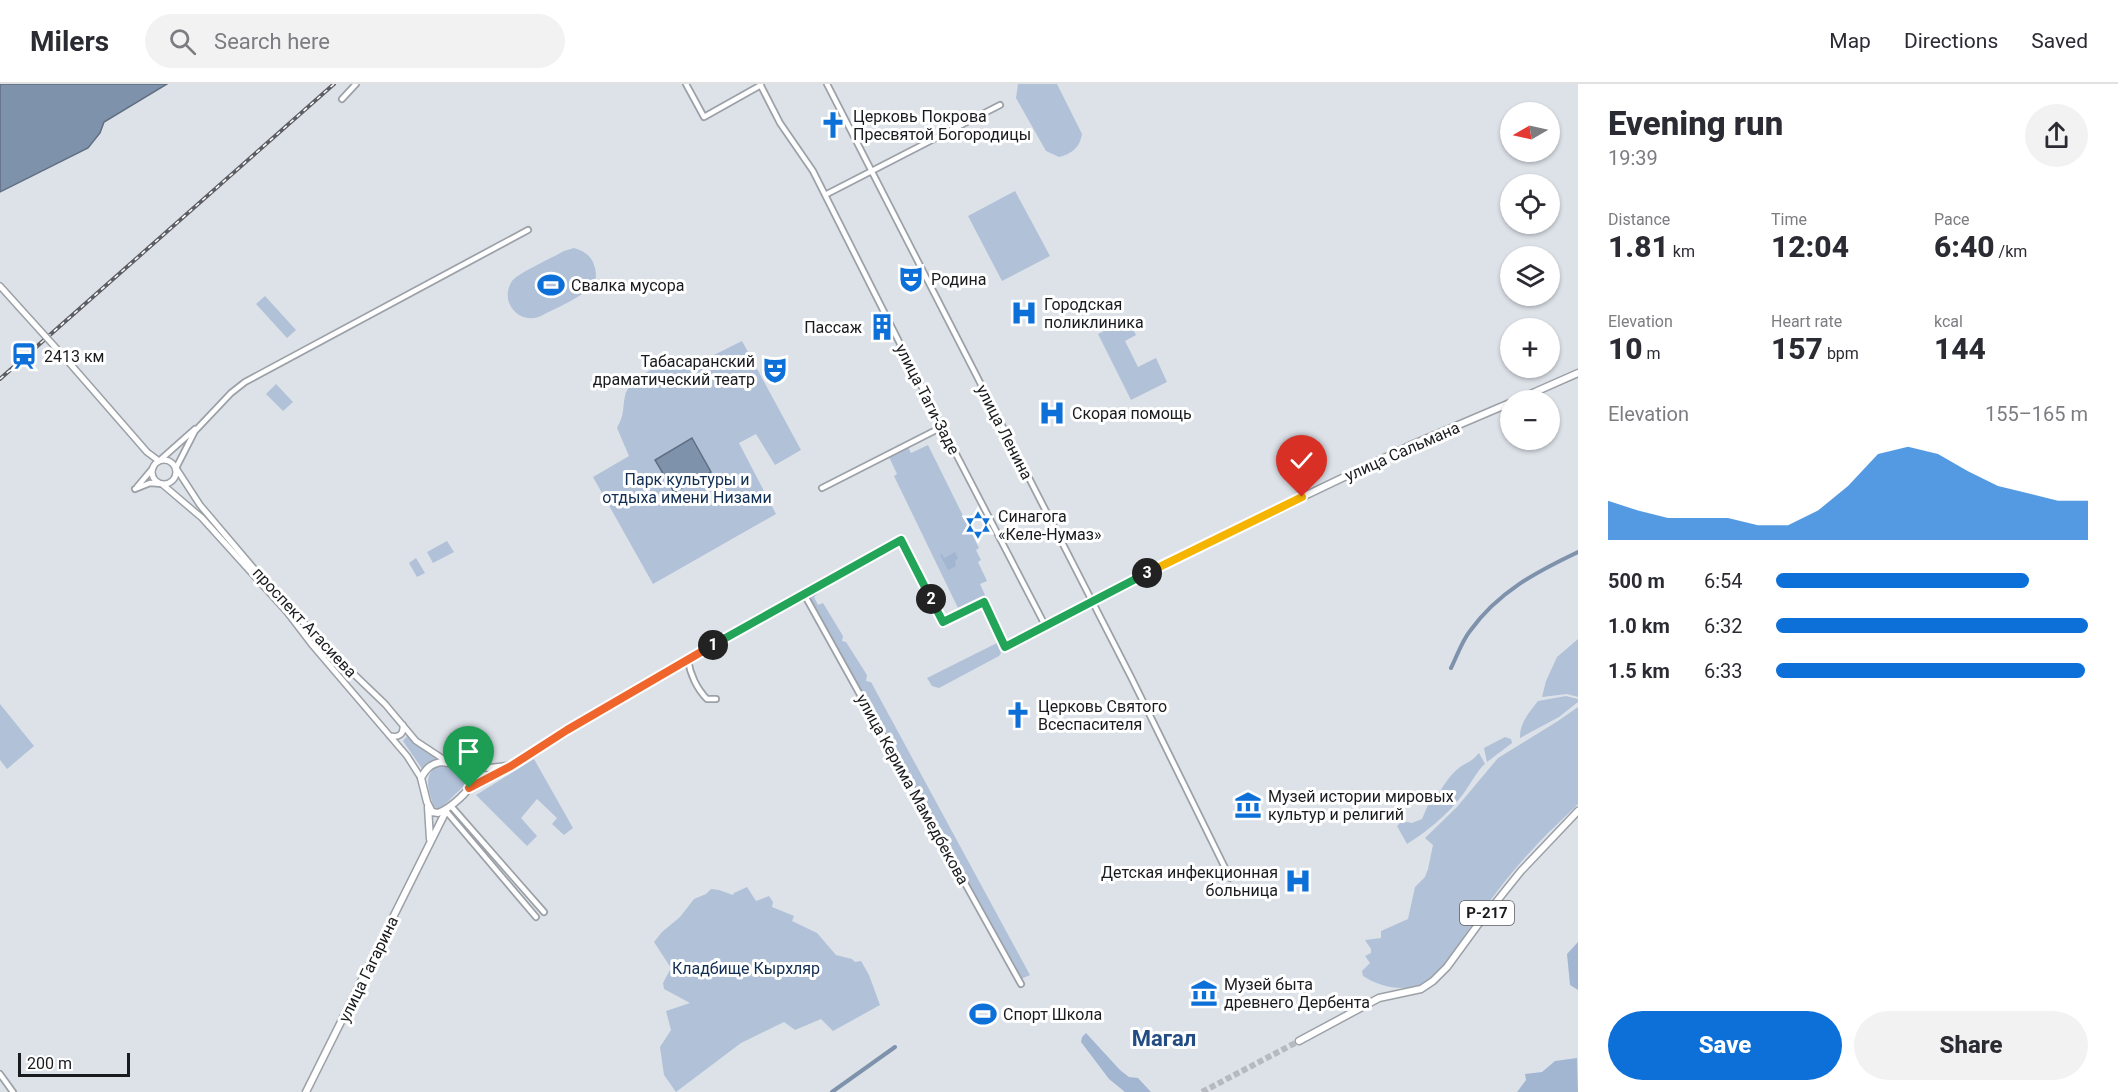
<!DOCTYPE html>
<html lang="en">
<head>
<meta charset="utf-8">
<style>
  :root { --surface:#fff; --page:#f2f2f3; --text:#2b2b33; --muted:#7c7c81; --line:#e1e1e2; --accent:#0d70d8 }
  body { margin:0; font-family:Roboto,sans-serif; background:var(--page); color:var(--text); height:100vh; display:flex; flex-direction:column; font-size:22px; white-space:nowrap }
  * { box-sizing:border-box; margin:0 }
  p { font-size:20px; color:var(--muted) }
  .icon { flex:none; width:33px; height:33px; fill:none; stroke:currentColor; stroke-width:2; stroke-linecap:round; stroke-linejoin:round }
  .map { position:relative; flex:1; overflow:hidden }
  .drawer { display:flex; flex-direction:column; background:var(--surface); width:540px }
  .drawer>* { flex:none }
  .needle { width:39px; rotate:261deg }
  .tools { position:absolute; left:1500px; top:18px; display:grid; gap:12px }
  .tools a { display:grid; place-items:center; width:60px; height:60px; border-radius:50%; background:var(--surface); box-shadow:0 2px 4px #0004; font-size:30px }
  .scale { position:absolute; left:18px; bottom:15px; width:112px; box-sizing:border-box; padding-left:6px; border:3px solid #1a1b1e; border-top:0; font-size:16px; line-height:21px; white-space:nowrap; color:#1a1b1e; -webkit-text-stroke:4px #fff; paint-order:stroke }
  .pin { position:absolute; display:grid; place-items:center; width:51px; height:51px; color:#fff; margin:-62px -26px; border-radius:50% 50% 50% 0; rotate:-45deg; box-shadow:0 0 6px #0007 }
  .pin .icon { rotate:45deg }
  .km { position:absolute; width:30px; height:30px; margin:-15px; border-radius:50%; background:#222; color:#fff; font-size:16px; line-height:30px; text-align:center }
  .round { display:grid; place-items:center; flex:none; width:63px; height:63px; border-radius:32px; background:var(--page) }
  .summary { display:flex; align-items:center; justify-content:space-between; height:102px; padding:0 30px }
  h1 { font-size:33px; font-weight:800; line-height:45px }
  .stats { display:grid; grid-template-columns:repeat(3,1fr); gap:9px; height:102px; padding:6px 30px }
  .stats div { display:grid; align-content:center }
  .stats b { font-size:30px; font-weight:800 }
  .stats small { font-size:16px; font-weight:400 }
  .stats p { font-size:16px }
  .chart { height:168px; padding:12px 30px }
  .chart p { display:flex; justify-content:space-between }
  .chart svg { width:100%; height:108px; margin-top:6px; fill:var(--accent); opacity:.7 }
  .action { display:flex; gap:12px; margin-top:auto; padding:12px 30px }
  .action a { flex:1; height:69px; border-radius:36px; background:var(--accent); color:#fff; font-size:24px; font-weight:800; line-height:69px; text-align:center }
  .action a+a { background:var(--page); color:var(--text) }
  ul { padding:0 30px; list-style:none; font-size:20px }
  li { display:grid; grid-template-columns:96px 72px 1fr; align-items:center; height:45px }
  li i { height:15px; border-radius:8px; background:var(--accent) }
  header { display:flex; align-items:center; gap:36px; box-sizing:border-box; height:84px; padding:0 30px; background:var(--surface); border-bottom:2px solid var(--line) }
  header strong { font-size:28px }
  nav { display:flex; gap:33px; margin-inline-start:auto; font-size:21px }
  .search { width:420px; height:54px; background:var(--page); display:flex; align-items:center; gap:15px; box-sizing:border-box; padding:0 21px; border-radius:33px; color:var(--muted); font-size:22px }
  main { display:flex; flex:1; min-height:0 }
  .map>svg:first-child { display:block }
  .green { fill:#b0c1d8 }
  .forest { fill:#a2b6d2 }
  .water { fill:#7e92ac; stroke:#606e81; stroke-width:1.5 }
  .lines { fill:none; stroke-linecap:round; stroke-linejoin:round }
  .canal { stroke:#7e92ac; stroke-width:4 }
  .trunk-tunnel { stroke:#b6bac0; stroke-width:6; stroke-dasharray:6 3; stroke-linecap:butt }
  .tertiary-casing { stroke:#9ca1a7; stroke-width:8 }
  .secondary-casing { stroke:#9ca1a7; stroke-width:8 }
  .primary-casing { stroke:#9ca1a7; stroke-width:9 }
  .trunk-casing { stroke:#9ca1a7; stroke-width:9 }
  .tertiary { stroke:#fff; stroke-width:4.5 }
  .secondary { stroke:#fff; stroke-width:5 }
  .primary { stroke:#fff; stroke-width:6 }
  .trunk { stroke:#fff; stroke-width:6 }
  .rail-casing { stroke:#5c5e63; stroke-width:4 }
  .rail { stroke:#fff; stroke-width:1.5; stroke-dasharray:4.5; stroke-linecap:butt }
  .secondary-bridge-casing { stroke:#9ca1a7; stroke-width:8; stroke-linecap:butt }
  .secondary-bridge { stroke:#fff; stroke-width:5 }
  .split-1-casing { stroke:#fff; stroke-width:12 }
  .split-2-casing { stroke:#fff; stroke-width:12 }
  .split-3-casing { stroke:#fff; stroke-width:12 }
  .split-4-casing { stroke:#fff; stroke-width:12 }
  .split-1 { stroke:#f0652b; stroke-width:8 }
  .split-2 { stroke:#22a559; stroke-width:8 }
  .split-3 { stroke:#22a559; stroke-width:8 }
  .split-4 { stroke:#f5b400; stroke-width:8 }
  .labels { text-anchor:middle; stroke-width:6; stroke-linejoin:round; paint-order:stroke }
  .shield { fill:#fff; stroke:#5f5f62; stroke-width:1.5 }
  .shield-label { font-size:15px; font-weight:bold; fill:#1a1b1e }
  .poi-label { font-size:16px; fill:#1a1b1e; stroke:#fff; text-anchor:start }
  .street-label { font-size:16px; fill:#1a1b1e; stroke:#fff }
  .park-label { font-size:16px; fill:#112e53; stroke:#fff }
  .district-label { font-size:22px; font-weight:bold; fill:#234d82; stroke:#fff }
</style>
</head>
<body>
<header>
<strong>Milers</strong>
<div class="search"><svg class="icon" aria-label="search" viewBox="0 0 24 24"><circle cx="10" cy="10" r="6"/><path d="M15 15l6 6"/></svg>Search here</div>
<nav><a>Map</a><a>Directions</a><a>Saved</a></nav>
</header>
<main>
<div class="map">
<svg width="1578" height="1008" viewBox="0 0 1578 1008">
  <rect width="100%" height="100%" fill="#dde2e9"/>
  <!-- green -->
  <path class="green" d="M1018 0H1057L1082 50C1080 63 1072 70 1059 73L1046 67 1016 14Z
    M1015 107 1050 172 1002 197 968 132Z
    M574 164C584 167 591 171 594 181 596 186 597 194 594 199 587 211 556 224 543 231 521 243 498 219 512 197 518 189 554 173 564 167Z
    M265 212 296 246 287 254 256 220Z
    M1128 235 1136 251 1125 257 1138 283 1156 274 1167 298 1131 316 1098 250Z
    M742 257 801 366 775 381 756 350 739 359 776 430 653 500 593 393 629 372 617 344C625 329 622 327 625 312 628 295 663 279 677 272L694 276 696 280Z
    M276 300 293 318 283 327 266 310Z
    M928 361 979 464 976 466 981 476 978 478 987 497 980 500 985 511 958 524 894 392 897 390 889 373 908 363 911 369Z
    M447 457 454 468 433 479 427 468Z
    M416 474 425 489 417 493 409 479Z
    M820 505 821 507 814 513 818 521 823 519 843 552 842 557 846 558 867 591 866 597 871 598 1030 891 1021 895 823 538 809 512Z
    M1578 555V613L1567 610 1542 613 1546 597 1557 573Z
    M997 559 1001 569 999 572 939 604 932 602 927 594Z
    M1566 612 1578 615V618L1559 633 1520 654C1519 640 1530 627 1538 617Z
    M0 620 34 662 7 685 0 676Z
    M1578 623V720C1563 735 1546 750 1532 766 1511 788 1492 814 1474 838 1460 858 1447 887 1425 899 1406 909 1380 903 1363 892L1362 887 1370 879 1365 872 1371 869V865L1365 856 1381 854V847L1408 835 1415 803 1425 793 1428 785 1433 761 1425 754 1457 723 1498 674 1558 637Z
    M408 651 436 674 423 686 403 657Z
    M1505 653 1511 655 1512 659 1487 678 1484 664Z
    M1479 669 1485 680C1477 686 1468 705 1460 714 1448 730 1425 749 1407 760L1397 742 1402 737 1412 739 1422 735 1428 721 1433 720C1439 708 1449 691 1460 683 1469 677 1470 679 1479 669Z
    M534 675 573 744 564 751 552 740 557 734 537 715 521 734 537 752 527 762 476 711Z
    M441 680H450L468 685 470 686 472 694 439 726 434 723C429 707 421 689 441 680Z
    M747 803 756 817 769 812 773 818 772 823 794 832 792 837 817 849 836 871 852 875 855 878 861 877 869 891 880 921 833 947 821 935 795 946 784 938 741 959 676 1008 664 991 660 963 671 946 666 927 690 919 664 905 663 899 671 884 654 858 662 848 680 833 694 815 706 810 711 805 719 806 733 811 734 809Z"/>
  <!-- forest -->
  <path class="forest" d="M955 468 958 474 955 477 956 482 948 486 940 471 942 470 944 474Z
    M1578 858V906L1570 901 1567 870Z
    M1086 949 1120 986 1129 993 1138 994 1151 1008H1125L1109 995 1081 958 1082 953Z
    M1577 974 1578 1008H1517L1526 996 1525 990 1542 988 1555 977Z"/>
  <!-- water -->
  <path class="water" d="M0 0H167L104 38 100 49 88 64 0 108Z
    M692 354 711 388 674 408 655 376Z"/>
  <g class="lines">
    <!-- canal -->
    <path class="canal" d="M1451 584C1457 572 1462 557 1470 547 1498 508 1536 488 1578 468
      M832 1008 895 963"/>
    <!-- trunk-tunnel -->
    <path class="trunk-tunnel" d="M1202 1008 1299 957"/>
    <defs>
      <path id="tertiary" d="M686 0 704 33 761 1
        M760 0 780 39 813 87 942 343 1046 543
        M827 0 1131 593 1230 794
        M342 15 356 0
        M825 111 1000 21
        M159 377 195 345
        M176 384 195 347 231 309 245 298 528 146
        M137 403 153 384
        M822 404 942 343
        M135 405 150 399 162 400
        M804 510 1021 900
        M688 576C690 590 697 605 707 615H716
        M451 722 544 828
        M446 727 536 833
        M0 990 13 1008"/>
      <path id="secondary" d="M0 202 18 222
        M66 275 147 368 159 377
        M152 388a12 12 0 1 1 24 0a12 12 0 1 1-24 0Z
        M176 384 200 421 267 500 336 573 385 620 416 657 448 678
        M162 400 202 434 287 528 313 562 407 672 421 694
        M390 652C399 654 404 650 403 641"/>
      <path id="primary" d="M1517 316 1578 289
        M1005 563 1202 461 1409 362 1510 319
        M441 678 472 682C473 686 474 689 474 692 474 705 449 725 438 729L432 728 427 718 421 694C426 685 430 680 441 678Z
        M472 682 490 684 507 682
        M469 704C513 682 553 654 595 629 697 571 799 513 901 456L943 538 983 517 1005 563
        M428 723 430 755
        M306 1008 446 727"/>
      <path id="trunk" d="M1299 957 1379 914 1421 905 1433 897 1447 883 1477 842 1521 787 1578 727"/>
    </defs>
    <!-- tertiary casing -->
    <use href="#tertiary" class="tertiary-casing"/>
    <!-- secondary casing -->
    <use href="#secondary" class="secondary-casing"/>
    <!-- primary casing -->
    <use href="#primary" class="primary-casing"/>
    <!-- trunk casing -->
    <use href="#trunk" class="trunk-casing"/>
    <!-- tertiary -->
    <use href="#tertiary" class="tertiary"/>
    <!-- secondary -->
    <use href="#secondary" class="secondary"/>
    <!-- primary -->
    <use href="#primary" class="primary"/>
    <!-- trunk -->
    <use href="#trunk" class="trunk"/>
    <defs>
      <path id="rail" d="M0 295 334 0"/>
    </defs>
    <!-- rail casing -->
    <use href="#rail" class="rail-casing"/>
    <!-- rail -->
    <use href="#rail" class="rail"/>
    <defs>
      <path id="secondary-bridge" d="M18 222 66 275"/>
    </defs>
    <!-- secondary-bridge casing -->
    <use href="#secondary-bridge" class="secondary-bridge-casing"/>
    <!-- secondary-bridge -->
    <use href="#secondary-bridge" class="secondary-bridge"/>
  </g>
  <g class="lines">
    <defs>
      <path id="split-1" d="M469 704 511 682 567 646 713 561"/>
      <path id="split-2" d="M713 561 901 456 931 515"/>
      <path id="split-3" d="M931 515 943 538 984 518 1005 563 1147 489"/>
      <path id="split-4" d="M1147 489 1302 413"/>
    </defs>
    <!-- split-1 casing -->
    <use href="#split-1" class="split-1-casing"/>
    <!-- split-2 casing -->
    <use href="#split-2" class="split-2-casing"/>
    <!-- split-3 casing -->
    <use href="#split-3" class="split-3-casing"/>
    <!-- split-4 casing -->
    <use href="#split-4" class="split-4-casing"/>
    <!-- split-1 -->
    <use href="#split-1" class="split-1"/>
    <!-- split-2 -->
    <use href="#split-2" class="split-2"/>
    <!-- split-3 -->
    <use href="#split-3" class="split-3"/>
    <!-- split-4 -->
    <use href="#split-4" class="split-4"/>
  </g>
  <!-- icons -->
  <defs>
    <symbol id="church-bare" viewBox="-9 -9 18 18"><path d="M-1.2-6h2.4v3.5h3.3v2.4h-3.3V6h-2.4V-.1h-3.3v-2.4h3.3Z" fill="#0d70d8" stroke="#fff" stroke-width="2.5" paint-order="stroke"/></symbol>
    <symbol id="theatre-bare" viewBox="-9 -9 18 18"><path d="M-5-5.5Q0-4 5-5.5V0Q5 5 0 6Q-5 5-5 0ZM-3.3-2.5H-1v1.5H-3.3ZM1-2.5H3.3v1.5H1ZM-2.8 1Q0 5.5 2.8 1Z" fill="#0d70d8" stroke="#fff" stroke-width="2.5" paint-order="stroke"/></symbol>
    <symbol id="stadium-bare" viewBox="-9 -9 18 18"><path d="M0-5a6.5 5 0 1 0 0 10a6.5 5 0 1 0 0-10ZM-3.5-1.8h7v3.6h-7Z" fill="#0d70d8" stroke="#fff" stroke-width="2.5" paint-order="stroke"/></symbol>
    <symbol id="hospital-bare" viewBox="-9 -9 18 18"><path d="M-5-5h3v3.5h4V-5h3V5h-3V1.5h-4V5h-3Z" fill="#0d70d8" stroke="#fff" stroke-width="2.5" paint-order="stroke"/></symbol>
    <symbol id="building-bare" viewBox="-9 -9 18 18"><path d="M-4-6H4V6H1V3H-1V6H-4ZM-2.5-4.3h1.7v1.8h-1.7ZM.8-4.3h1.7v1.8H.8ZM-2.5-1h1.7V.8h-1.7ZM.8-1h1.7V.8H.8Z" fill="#0d70d8" stroke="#fff" stroke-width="2.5" paint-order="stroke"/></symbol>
    <symbol id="station-bare" viewBox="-9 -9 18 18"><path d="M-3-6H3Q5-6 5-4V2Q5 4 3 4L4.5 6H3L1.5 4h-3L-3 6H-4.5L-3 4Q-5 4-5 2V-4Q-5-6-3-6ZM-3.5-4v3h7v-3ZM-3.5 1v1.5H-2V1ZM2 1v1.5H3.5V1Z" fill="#0d70d8" stroke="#fff" stroke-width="2.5" paint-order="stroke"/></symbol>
    <symbol id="synagogue-bare" viewBox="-9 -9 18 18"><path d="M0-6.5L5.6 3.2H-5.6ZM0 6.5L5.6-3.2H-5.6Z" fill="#0d70d8" stroke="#fff" stroke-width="2.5" paint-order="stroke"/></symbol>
    <symbol id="museum-bare" viewBox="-9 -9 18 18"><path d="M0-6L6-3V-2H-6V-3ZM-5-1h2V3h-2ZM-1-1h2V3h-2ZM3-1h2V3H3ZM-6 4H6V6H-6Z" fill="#0d70d8" stroke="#fff" stroke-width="2.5" paint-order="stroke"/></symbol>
  </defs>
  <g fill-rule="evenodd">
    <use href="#church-bare" x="814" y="22" width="38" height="38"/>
    <use href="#theatre-bare" x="892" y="176" width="38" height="38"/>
    <use href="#stadium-bare" x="532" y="182" width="38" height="38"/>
    <use href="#hospital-bare" x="1005" y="210" width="38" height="38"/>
    <use href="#building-bare" x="863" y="224" width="38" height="38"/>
    <use href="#station-bare" x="5" y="253" width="38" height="38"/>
    <use href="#theatre-bare" x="756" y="267" width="38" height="38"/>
    <use href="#hospital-bare" x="1033" y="310" width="38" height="38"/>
    <use href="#synagogue-bare" x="959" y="422" width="38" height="38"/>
    <use href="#church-bare" x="999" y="612" width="38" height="38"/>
    <use href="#museum-bare" x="1229" y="702" width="38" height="38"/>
    <use href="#hospital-bare" x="1279" y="778" width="38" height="38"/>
    <use href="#museum-bare" x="1185" y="890" width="38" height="38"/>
    <use href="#stadium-bare" x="964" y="911" width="38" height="38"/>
  </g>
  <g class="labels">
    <!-- shield labels -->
    <rect class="shield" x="1460" y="817" width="54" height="24" rx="4.5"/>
    <g class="shield-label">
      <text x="1487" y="834">Р-217</text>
    </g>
    <!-- poi labels -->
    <g class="poi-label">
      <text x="853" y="38">Церковь Покрова<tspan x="853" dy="18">Пресвятой Богородицы</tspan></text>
      <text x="931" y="201">Родина</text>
      <text x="571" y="207">Свалка мусора</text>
      <text x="1044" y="226">Городская<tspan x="1044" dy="18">поликлиника</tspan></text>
      <text x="862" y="249" text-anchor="end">Пассаж</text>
      <text x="44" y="278">2413 км</text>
      <text x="755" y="283" text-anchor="end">Табасаранский<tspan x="755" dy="18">драматический театр</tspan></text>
      <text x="1072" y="335">Скорая помощь</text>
      <text x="998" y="438">Синагога<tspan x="998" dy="18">«Келе-Нумаз»</tspan></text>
      <text x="1038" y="628">Церковь Святого<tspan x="1038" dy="18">Всеспасителя</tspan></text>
      <text x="1268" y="718">Музей истории мировых<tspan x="1268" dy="18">культур и религий</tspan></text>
      <text x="1278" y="794" text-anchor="end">Детская инфекционная<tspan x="1278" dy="18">больница</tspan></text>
      <text x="1224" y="906">Музей быта<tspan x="1224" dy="18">древнего Дербента</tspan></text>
      <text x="1003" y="936">Спорт Школа</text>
    </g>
    <!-- street labels -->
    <g class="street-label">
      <text transform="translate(928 315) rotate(63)" y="6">улица Таги-Заде</text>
      <text transform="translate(1005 348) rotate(63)" y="6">улица Ленина</text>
      <text transform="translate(1402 367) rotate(-24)" y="6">улица Сальмана</text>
      <text transform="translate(305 538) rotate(47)" y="6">проспект Агасиева</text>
      <text transform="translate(913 705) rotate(61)" y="6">улица Керима Мамедбекова</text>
      <text transform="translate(368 885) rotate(-64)" y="6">улица Гагарина</text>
    </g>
    <!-- park labels -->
    <g class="park-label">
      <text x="687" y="401">Парк культуры и<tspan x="687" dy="18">отдыха имени Низами</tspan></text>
      <text x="746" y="890">Кладбище Кырхляр</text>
    </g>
    <!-- district labels -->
    <g class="district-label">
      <text x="1164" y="962">Магал</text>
    </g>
  </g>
</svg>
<div class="tools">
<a><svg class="needle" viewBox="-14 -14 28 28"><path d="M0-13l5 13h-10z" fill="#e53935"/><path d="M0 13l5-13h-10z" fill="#7c7c81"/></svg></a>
<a><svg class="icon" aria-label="locate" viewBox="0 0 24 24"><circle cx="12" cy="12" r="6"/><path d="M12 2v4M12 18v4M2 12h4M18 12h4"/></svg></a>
<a><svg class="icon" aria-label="layers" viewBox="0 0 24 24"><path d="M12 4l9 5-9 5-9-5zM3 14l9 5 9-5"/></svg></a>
<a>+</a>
<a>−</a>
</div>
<div class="scale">200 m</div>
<div class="pin" style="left:469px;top:704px;background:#1e9e55"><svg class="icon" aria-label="arrive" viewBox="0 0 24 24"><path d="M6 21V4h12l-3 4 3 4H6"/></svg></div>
<div class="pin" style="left:1302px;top:413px;background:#d93025"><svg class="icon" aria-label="check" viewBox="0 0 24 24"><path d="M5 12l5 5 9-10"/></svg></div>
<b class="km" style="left:713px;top:561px">1</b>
<b class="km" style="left:931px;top:515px">2</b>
<b class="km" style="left:1147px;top:489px">3</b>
</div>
<section class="drawer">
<div class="summary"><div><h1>Evening run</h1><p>19:39</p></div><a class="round"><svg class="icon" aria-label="share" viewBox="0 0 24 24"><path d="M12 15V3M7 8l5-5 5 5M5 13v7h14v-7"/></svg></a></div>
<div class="stats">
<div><p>Distance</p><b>1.81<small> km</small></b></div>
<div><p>Time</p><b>12:04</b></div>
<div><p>Pace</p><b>6:40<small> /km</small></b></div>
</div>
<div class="stats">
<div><p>Elevation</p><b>10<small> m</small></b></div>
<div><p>Heart rate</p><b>157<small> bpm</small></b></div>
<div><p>kcal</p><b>144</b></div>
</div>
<div class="chart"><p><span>Elevation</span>155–165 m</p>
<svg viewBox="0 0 160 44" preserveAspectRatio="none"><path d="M0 44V28L10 32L20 35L30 35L40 35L50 38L60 38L70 32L80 22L90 9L100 6L110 9L120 16L130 22L140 25L150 28L160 28V44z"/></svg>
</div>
<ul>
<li><b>500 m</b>6:54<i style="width:81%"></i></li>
<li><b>1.0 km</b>6:32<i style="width:100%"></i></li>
<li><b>1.5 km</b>6:33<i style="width:99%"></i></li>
</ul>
<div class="action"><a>Save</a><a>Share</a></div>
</section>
</main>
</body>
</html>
